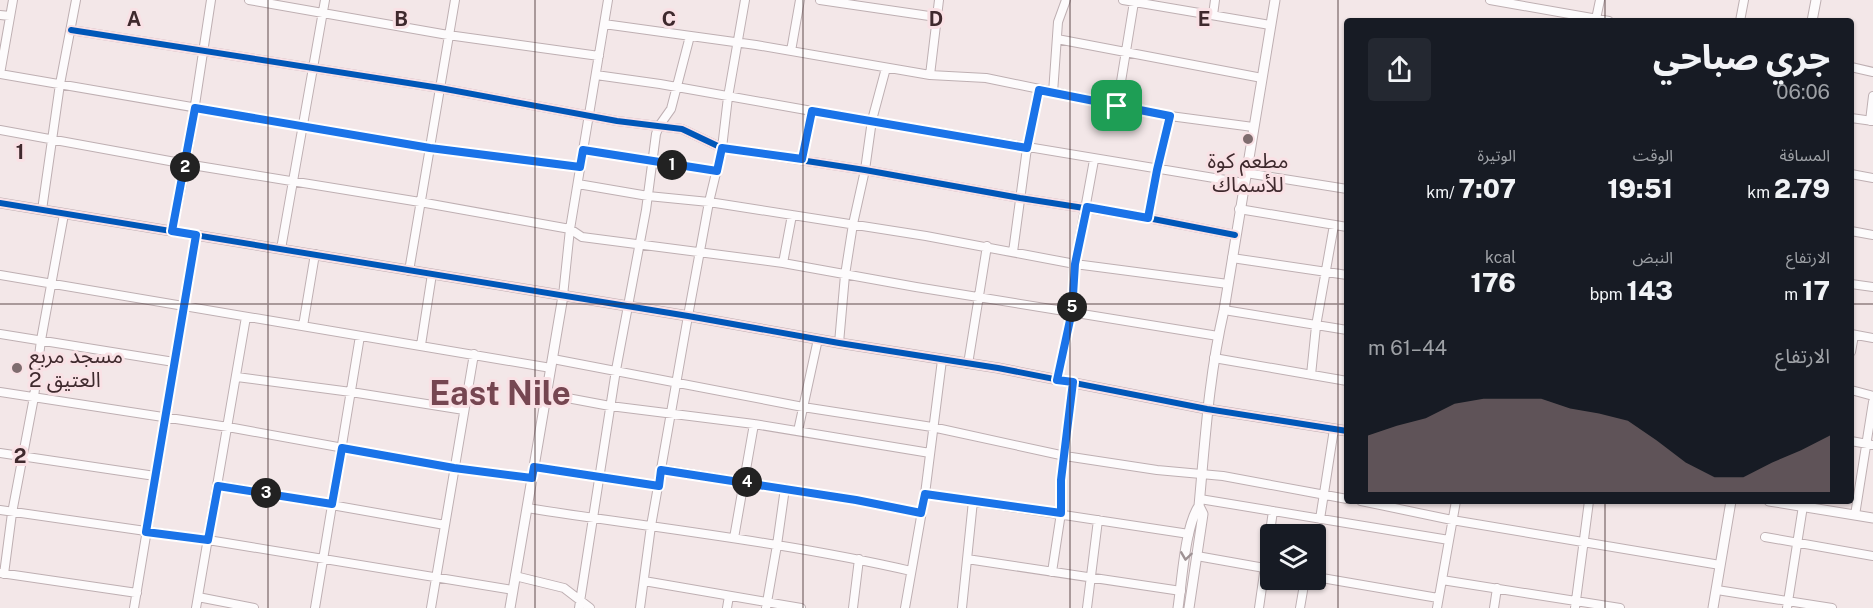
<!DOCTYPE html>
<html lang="ar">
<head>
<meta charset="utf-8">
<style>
  :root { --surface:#171b24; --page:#242831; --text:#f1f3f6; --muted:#9ea1a6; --accent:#7e6c6e }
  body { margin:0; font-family:"Public Sans","Noto Sans Arabic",sans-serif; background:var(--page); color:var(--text); direction:rtl; height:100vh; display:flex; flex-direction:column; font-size:22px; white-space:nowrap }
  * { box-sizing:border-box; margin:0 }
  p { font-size:20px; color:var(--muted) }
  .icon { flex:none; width:33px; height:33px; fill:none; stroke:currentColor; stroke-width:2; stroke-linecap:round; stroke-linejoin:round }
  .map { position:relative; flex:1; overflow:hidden; direction:ltr }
  .side { position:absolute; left:1344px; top:18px; width:510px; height:486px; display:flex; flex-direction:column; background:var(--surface); border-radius:6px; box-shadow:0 2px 4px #0004; direction:rtl }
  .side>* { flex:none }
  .controls { position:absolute; left:1260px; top:524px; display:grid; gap:12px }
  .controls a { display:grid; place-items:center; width:66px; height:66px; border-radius:6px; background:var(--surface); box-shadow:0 2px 4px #0004; font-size:30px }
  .pin { position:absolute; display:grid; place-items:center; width:51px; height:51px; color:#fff; margin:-26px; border-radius:12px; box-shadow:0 3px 9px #0006 }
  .km { position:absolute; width:30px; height:30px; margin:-15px; border-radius:50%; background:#222; color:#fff; font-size:16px; line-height:30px; text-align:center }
  .round { display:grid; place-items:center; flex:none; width:63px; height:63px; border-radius:6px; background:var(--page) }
  .overview { display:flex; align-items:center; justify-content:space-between; height:102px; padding:0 24px }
  h1 { font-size:33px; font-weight:800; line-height:45px }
  .metrics { display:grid; grid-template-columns:repeat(3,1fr); gap:9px; height:102px; padding:6px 24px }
  .metrics div { display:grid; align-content:center }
  .metrics b { font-size:26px; font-weight:800 }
  .metrics small { font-size:16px; font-weight:400 }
  .metrics p { font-size:16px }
  .chart { height:168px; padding:12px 24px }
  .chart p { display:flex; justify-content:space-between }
  .chart svg { width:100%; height:108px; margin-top:6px; fill:var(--accent); opacity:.7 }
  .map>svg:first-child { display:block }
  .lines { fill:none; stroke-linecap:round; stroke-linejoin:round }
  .minor-casing { stroke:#beafb2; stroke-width:10 }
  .tertiary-casing { stroke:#beafb2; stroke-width:11 }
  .minor { stroke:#fdfbfc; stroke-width:8 }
  .tertiary { stroke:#fdfbfc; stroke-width:9 }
  .cycleway-casing { stroke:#f9e1e5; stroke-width:10 }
  .cycleway { stroke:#0057b8; stroke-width:6 }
  .oneway { stroke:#9e9294 }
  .route-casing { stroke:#fff; stroke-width:12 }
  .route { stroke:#1a73e8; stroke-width:8 }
  .grid { fill:none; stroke:#3f292d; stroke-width:1.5; stroke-opacity:0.55 }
  .poi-dot { fill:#7e6c6e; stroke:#f9e1e5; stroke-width:2 }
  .labels { text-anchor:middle; stroke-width:6; stroke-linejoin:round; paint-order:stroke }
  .poi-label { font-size:21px; fill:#3f292d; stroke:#f9e1e5 }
  .town-label { font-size:33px; font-weight:bold; fill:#764651; stroke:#f9e1e5 }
  .grid-label { font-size:20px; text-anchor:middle; font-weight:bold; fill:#3f292d; stroke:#f9e1e5; stroke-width:6; stroke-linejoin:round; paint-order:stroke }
</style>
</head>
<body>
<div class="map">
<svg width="1873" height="608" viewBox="0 0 1873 608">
  <rect width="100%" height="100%" fill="#f3e7e8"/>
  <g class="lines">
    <defs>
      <path id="minor" d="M249 0 448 35 599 56
        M820 0 936 17
        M1123 0 1270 25
        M1490 0 1609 21
        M0 15 10 16
        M1213 15 1215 0
        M1596 19 1600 0
        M1740 21 1744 0
        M604 24 756 45 930 75 986 78 1170 116 1253 127
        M71 30 440 88 617 121 682 129 722 148 865 170 1020 198 1148 218 1235 235
        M1057 39 1262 78
        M791 51 800 0
        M1851 67 1873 72
        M0 74 430 148 580 167
        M0 74 13 0
        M596 75 660 84 812 111 1244 183
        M930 75 939 0
        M1053 93 1058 22 1066 0
        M1117 106 1134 2
        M1851 118 1873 121
        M1870 121 1873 96
        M0 130 186 164 420 202 570 229 582 237 783 263 916 287 1218 336
        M583 150 717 171
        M802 159 812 111
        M1246 173 1347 189
        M1851 174 1873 178
        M578 184 648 196 709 202 926 236 1075 264 1228 284
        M1239 209 1347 227
        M42 210 60 84 76 0
        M1148 218 1157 170 1170 116
        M172 231 186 164 211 0
        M1851 231 1873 235
        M281 249 325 0
        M1013 252 1027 148 1039 90
        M1232 258 1347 275
        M783 263 792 215
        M409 271 455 0
        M0 275 551 368
        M1851 284 1873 287
        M563 296 570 229 608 0
        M1224 310 1347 330
        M303 326 315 254
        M0 334 174 362
        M1851 334 1873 338
        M839 343 845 275 853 224 865 170 872 120 886 68
        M421 345 432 274
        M1851 352 1854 335
        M1214 358 1347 381
        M553 359 803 407 932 427 1065 456 1157 470 1223 476 1347 499
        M968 364 987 246
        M1311 375 1316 326 1334 225
        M237 377 351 392 464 410
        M1057 380 1072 311 1075 264 1094 160
        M1851 390 1873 396
        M0 392 228 427 454 468 532 478
        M546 394 610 406 754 424 930 453
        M798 431 818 339
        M1851 441 1873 445
        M0 453 155 476
        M534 467 659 486
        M661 469 856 500 921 513
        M218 485 445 525
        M925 494 1189 534
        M1200 499 1449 540
        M1361 501 1452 520 1720 565
        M527 508C655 528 785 542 911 571
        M0 510 208 540 513 590
        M1855 515 1873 402
        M1320 519 1334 429
        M1765 537 1873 556
        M734 538 754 424
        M1197 556 1270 569
        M967 559 1181 591
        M1052 572 1061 513V480L1073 382
        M0 573 137 593
        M4 574 12 513 34 397 41 340 64 214
        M515 576 564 588 590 608
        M1316 577 1438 598
        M1442 580 1620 608
        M644 581 801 608
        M1717 590 1832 608
        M198 597 254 608
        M134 608 196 235
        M196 608 246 317
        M315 608 360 336
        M431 608 474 354
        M579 608 616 370 646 210 656 134 659 126 671 109 690 36
        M640 608 651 526 688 316 709 202 722 148 728 97 745 0
        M727 608 729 596
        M766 608 777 545 785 488
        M853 608 859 559
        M905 608 925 494 942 360
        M962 608 973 501
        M1087 608 1098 520
        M1259 608 1273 511
        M1300 608 1305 579
        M1437 608 1456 501
        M1494 608 1497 588
        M1575 608 1589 501
        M1787 608 1803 506"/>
      <path id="tertiary" d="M1812 21 1816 0
        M0 203 688 316 839 343 998 368 1207 409 1347 431
        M1769 501 1873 518
        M510 608 563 296
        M1178 608C1182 581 1185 526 1199 506
        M1189 608 1203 514 1199 506C1205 440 1209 375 1224 310L1275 0
        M1713 608 1731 501"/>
    </defs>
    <!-- minor casing -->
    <use href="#minor" class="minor-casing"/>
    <!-- tertiary casing -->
    <use href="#tertiary" class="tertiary-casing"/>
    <!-- minor -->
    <use href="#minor" class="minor"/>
    <!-- tertiary -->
    <use href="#tertiary" class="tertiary"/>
    <defs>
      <path id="cycleway" d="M71 30 440 88 617 121 682 129 722 148 865 170 1020 198 1148 218 1235 235
        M0 203 688 316 839 343 998 368 1207 409 1347 431"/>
    </defs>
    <!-- cycleway casing -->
    <use href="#cycleway" class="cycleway-casing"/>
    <!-- cycleway -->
    <use href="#cycleway" class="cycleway"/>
  </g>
  <!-- one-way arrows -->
  <defs><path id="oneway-chevron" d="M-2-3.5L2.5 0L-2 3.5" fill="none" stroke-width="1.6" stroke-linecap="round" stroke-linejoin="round" transform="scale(1.5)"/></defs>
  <use class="oneway" href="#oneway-chevron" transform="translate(1186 556) rotate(98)"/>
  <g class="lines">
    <defs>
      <path id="route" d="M1039 90 1170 116 1157 170 1148 218 1087 207 1075 264 1072 311 1057 380 1073 382 1061 480V513L925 494 921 513 856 500 661 470 659 486 534 467 532 478 454 468 342 448 332 504 218 486 208 540 146 532 196 235 172 231 195 108 430 148 580 167 583 150 717 171 722 148 802 159 812 111 1027 148Z"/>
    </defs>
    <!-- route casing -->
    <use href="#route" class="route-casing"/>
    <!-- route -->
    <use href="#route" class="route"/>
  </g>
  <!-- grid -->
  <path class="grid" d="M268 0V608M535 0V608M803 0V608M1070 0V608M1338 0V608M1605 0V21M0 304H1347M1851 304H1873M1605 501V608"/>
  <!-- markers -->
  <g class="poi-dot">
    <circle cx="1248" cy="139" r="6"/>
    <circle cx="17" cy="368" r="6"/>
  </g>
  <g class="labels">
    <!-- poi labels -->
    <g class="poi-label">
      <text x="1248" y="168">مطعم كوة<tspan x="1248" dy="24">للأسماك</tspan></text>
      <text x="29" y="363" text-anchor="start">مسجد مربع<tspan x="29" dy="24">2 العتيق</tspan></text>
    </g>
    <!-- town labels -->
    <g class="town-label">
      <text x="500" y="405">East Nile</text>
    </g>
  </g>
  <g class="grid-label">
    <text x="134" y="26">A</text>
    <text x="401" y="26">B</text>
    <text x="669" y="26">C</text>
    <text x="936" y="26">D</text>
    <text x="1204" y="26">E</text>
    <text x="20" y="159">1</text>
    <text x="20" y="463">2</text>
  </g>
</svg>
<div class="controls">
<a><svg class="icon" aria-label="layers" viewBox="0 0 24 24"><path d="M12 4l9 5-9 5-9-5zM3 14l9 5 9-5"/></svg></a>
</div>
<div class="pin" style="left:1117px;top:106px;background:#1e9e55"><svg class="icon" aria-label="arrive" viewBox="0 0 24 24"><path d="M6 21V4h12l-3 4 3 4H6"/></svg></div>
<b class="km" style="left:672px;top:165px">1</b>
<b class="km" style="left:185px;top:167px">2</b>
<b class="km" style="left:266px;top:493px">3</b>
<b class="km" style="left:747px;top:482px">4</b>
<b class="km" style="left:1072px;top:307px">5</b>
<section class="side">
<div class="overview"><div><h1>جري صباحي</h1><p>06:06</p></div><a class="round"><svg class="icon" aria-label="share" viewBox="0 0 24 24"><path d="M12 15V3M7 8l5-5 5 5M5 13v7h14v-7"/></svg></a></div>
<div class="metrics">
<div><p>المسافة</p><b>2.79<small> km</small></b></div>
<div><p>الوقت</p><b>19:51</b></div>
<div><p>الوتيرة</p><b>7:07<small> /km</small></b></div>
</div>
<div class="metrics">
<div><p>الارتفاع</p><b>17<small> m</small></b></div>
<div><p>النبض</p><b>143<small> bpm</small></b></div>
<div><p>kcal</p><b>176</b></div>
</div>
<div class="chart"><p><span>الارتفاع</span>44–61 m</p>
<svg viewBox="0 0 160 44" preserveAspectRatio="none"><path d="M0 44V21L10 17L20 14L30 8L40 6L50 6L60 6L70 10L80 12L90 15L100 23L110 32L120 38L130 38L140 32L150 27L160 21V44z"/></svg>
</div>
</section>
</div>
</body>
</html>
